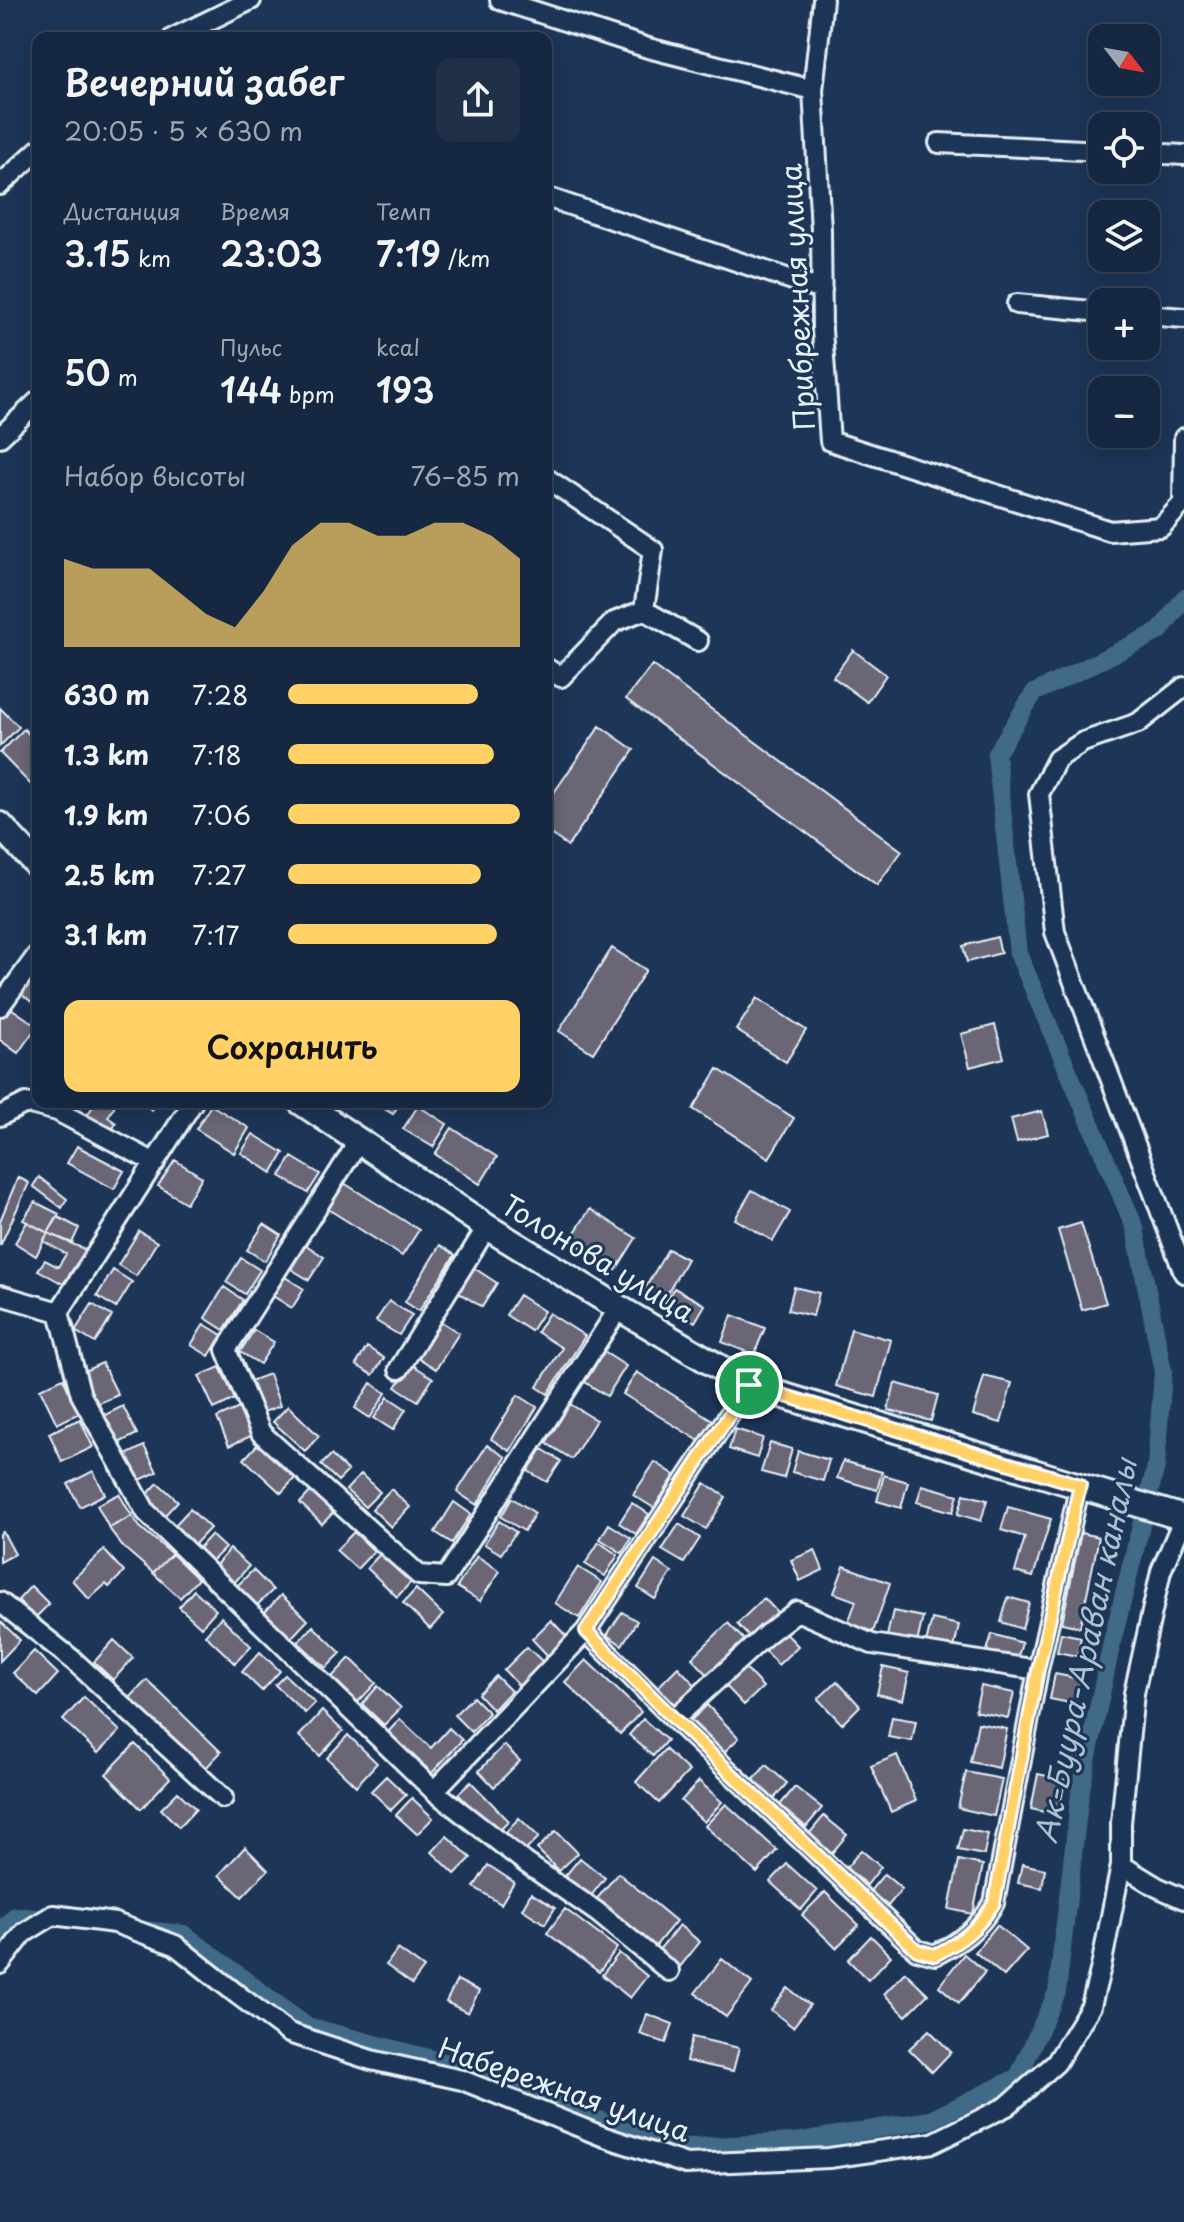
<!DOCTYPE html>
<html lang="ru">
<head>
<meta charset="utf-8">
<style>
  :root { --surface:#162841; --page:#1f3048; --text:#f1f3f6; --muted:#9ea6b1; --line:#35445a; --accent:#ffd166 }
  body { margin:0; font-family:"Playpen Sans",sans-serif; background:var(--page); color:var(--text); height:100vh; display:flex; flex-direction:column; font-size:30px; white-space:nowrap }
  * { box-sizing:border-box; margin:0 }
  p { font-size:26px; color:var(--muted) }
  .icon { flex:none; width:44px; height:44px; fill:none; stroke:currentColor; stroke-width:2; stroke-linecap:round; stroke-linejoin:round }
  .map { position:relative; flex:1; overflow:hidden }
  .sheet { position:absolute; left:32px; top:32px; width:520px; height:1076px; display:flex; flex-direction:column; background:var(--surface); border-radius:16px; box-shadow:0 4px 20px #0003,0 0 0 2px var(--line) }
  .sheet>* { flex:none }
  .needle { width:52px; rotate:121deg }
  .buttons { position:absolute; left:1088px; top:24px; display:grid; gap:16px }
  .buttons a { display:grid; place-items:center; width:72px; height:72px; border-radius:16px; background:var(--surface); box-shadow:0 4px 20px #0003,0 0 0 2px var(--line); font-size:40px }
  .pin { position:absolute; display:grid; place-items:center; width:68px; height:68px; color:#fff; margin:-34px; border:4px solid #fff; border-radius:50%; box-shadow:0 2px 8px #0007 }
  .round { display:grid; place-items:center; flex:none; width:84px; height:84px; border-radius:16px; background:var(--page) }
  .head { display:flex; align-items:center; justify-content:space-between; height:136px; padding:0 32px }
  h1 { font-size:36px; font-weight:600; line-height:60px }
  .stats { display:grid; grid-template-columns:repeat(3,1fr); gap:12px; height:136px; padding:8px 32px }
  .stats div { display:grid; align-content:center }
  .stats b { font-size:34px; font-weight:600 }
  .stats small { font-size:22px; font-weight:400 }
  .stats p { font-size:22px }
  .chart { height:224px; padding:16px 32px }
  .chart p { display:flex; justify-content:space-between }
  .chart svg { width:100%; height:144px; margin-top:8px; fill:var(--accent); opacity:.7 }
  .cta { display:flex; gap:16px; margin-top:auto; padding:16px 32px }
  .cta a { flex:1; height:92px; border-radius:16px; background:var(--accent); color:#111; font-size:32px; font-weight:600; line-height:92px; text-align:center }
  ul { padding:0 32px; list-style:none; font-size:26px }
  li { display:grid; grid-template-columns:128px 96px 1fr; align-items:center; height:60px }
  li i { height:20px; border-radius:10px; background:var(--accent) }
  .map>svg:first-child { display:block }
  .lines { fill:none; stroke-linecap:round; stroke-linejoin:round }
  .canal { stroke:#406b87; stroke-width:18 }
  .building { fill:#6a6676; stroke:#e8f1f8; stroke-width:2 }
  .street-casing { stroke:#e8f1f8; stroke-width:24 }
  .secondary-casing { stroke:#e8f1f8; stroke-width:30 }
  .street { stroke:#1d3557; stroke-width:18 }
  .secondary { stroke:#1d3557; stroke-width:24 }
  .route-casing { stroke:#fff; stroke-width:16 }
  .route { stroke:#ffd166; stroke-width:10 }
  .labels { text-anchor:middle; stroke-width:6; stroke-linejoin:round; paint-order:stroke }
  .street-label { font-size:28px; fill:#e8f1f8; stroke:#1d3557 }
  .water-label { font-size:30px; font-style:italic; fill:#adc2d0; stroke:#1d3557 }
</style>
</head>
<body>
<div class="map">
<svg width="1184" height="2222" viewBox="0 0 1184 2222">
  <rect width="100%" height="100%" fill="#1d3557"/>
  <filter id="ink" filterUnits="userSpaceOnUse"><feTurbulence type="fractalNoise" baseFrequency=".0125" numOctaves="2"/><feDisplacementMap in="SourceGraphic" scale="16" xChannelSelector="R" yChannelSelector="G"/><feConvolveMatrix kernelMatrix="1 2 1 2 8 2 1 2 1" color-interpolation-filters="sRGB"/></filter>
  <g filter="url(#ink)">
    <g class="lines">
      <!-- canal -->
      <path class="canal" d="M143 1930 184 1934 306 2026 471 2069 669 2148 795 2142 930 2120 1018 2077 1057 1992 1080 1794 1112 1642 1156 1466 1163 1372 1135 1228 1018 953 996 754 1034 693 1160 631 1184 598
        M0 1932 15 1916 54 1920"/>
    </g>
    <!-- building -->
    <path class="building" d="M853 650 886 675 867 702 833 677Z
      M652 665 902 851 877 885 626 699Z
      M0 708 19 727 0 746Z
      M600 726 634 750 568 846 546 831V804Z
      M24 729 38 744V792L0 753Z
      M997 937 1001 953 967 962 963 946Z
      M612 948 646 970 593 1053 559 1031Z
      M38 970V993L32 1002 21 994Z
      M757 998 806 1030 786 1062 736 1030Z
      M8 1006 37 1026 18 1053 0 1040V1018Z
      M995 1025 1004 1058 970 1067 961 1034Z
      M718 1069 794 1118 769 1158 693 1109Z
      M64 1102H80L76 1109Z
      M96 1102H111L115 1105 108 1117 116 1123 110 1134 85 1118Z
      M139 1102H157L152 1110Z
      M373 1102H400L393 1114Z
      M211 1105 249 1128 234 1153 196 1129Z
      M418 1106 447 1124 433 1147 403 1129Z
      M1042 1111 1048 1134 1017 1142 1011 1119Z
      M452 1128 497 1157 480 1184 435 1154Z
      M253 1134 284 1153 272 1173 241 1153Z
      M77 1146 124 1171 114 1189 67 1163Z
      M292 1157 320 1174 308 1193 280 1176Z
      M175 1160 202 1177 186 1203 158 1186Z
      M18 1177 29 1183 0 1246V1221Z
      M39 1177 67 1199 62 1208 33 1186Z
      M344 1183 419 1230 402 1256 328 1209Z
      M752 1190 790 1212 773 1241 735 1219Z
      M35 1202 59 1214 48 1233 23 1220Z
      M590 1209 636 1238 616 1270 570 1240Z
      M58 1217 79 1228 72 1243 48 1233Z
      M27 1222 48 1233 36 1256 15 1243Z
      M1081 1223 1106 1303 1082 1310 1058 1230Z
      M264 1224 281 1235 265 1261 247 1250Z
      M139 1231 157 1242 136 1276 118 1265Z
      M48 1233 86 1250 63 1284 38 1270 45 1260 58 1267 66 1254 43 1241Z
      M306 1245 324 1257 309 1280 291 1269Z
      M440 1245 455 1255 419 1311 405 1302Z
      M668 1249 687 1259 662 1303 643 1292Z
      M241 1258 260 1270 245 1294 226 1282Z
      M474 1268 497 1283 482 1307 458 1292Z
      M113 1270 132 1282 116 1308 97 1296Z
      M285 1277 304 1289 292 1308 273 1296Z
      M224 1287 243 1300 224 1330 205 1318Z
      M794 1287 819 1293 813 1316 788 1310Z
      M674 1288 705 1305 695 1322 664 1304Z
      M519 1295 544 1311 531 1331 506 1315Z
      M389 1301 412 1315 399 1335 376 1321Z
      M92 1304 112 1316 95 1343 75 1331Z
      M549 1313 585 1336 548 1394 537 1387 562 1348 537 1332Z
      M732 1315 765 1328 754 1355 722 1342Z
      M437 1319 459 1333 436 1369 414 1355Z
      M204 1324 222 1335 209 1356 191 1345Z
      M851 1329 891 1340 876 1397 836 1386Z
      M254 1330 274 1342 260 1364 240 1352Z
      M367 1347 384 1358 373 1375 356 1365Z
      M604 1352 626 1366 607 1396 585 1382Z
      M102 1363 118 1395 97 1404 82 1372Z
      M411 1364 433 1378 418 1401 396 1387Z
      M220 1367 235 1399 214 1409 199 1376Z
      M637 1372 714 1421 701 1442 623 1394Z
      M269 1374 280 1406 261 1413 250 1381Z
      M984 1376 1012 1383 1001 1423 973 1415Z
      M63 1378 79 1413 57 1424 40 1389Z
      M371 1383 386 1393 370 1418 355 1408Z
      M895 1383 938 1395 931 1421 888 1410Z
      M518 1395 537 1407 510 1451 491 1439Z
      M388 1397 406 1409 393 1430 374 1418Z
      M570 1404 596 1420 572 1459 546 1443Z
      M123 1406 137 1434 115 1445 101 1417Z
      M288 1406 319 1436 305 1451 273 1422Z
      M239 1408 251 1436 229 1446 217 1418Z
      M80 1419 93 1447 62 1462 49 1433Z
      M735 1429 763 1438 757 1458 729 1449Z
      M259 1443 296 1477 281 1493 244 1459Z
      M770 1443 792 1449 784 1478 761 1472Z
      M487 1445 506 1457 477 1505 457 1492Z
      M144 1446 157 1472 136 1482 124 1456Z
      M542 1449 561 1461 547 1482 528 1471Z
      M798 1451 829 1460 823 1481 792 1472Z
      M331 1455 348 1471 338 1481 321 1465Z
      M843 1461 882 1472 877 1490 837 1478Z
      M655 1462 675 1475 654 1508 633 1495Z
      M93 1471 105 1494 80 1507 68 1484Z
      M361 1474 380 1492 365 1507 346 1490Z
      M884 1475 908 1482 901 1508 877 1501Z
      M158 1483 178 1501 164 1516 144 1498Z
      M705 1483 726 1497 706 1529 684 1516Z
      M922 1485 958 1495 953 1512 917 1502Z
      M313 1489 336 1510 322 1524 300 1503Z
      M391 1489 410 1507 391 1527 372 1509Z
      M119 1494 132 1516 109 1528 97 1505Z
      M964 1494 987 1500 981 1521 958 1514Z
      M512 1498 535 1513 524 1531 501 1517Z
      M454 1502 471 1514 452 1543 435 1532Z
      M632 1503 649 1514 636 1534 619 1523Z
      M1008 1507 1051 1519 1033 1577 1015 1572 1025 1537 1001 1530Z
      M190 1509 210 1528 194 1545 174 1526Z
      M132 1516 140 1527 172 1554 153 1573 122 1546 109 1528Z
      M499 1521 516 1532 501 1554 484 1544Z
      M609 1524 631 1538 622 1553 600 1539Z
      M679 1524 700 1538 684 1563 662 1550Z
      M3 1532 15 1554 0 1562V1534Z
      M354 1532 374 1551 357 1569 336 1550Z
      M1081 1533 1099 1537 1080 1627 1062 1623Z
      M211 1535 225 1548 210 1563 196 1551Z
      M599 1542 618 1555 605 1576 585 1564Z
      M230 1549 249 1566 234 1583 215 1566Z
      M104 1550 124 1572 109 1587 106 1584 89 1599 72 1580Z
      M815 1550 823 1570 800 1581 791 1560Z
      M172 1554 198 1579 180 1598 153 1573Z
      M380 1554 411 1582 397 1597 367 1568Z
      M477 1556 500 1571 480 1601 457 1587Z
      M655 1561 672 1572 655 1599 638 1588Z
      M844 1566 890 1583 873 1632 848 1623 856 1601 834 1593Z
      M578 1567 602 1582 579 1618 555 1603Z
      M253 1570 273 1590 255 1607 236 1587Z
      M31 1586 49 1604 35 1618 18 1600Z
      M416 1589 443 1615 430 1629 403 1603Z
      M194 1590 216 1610 201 1627 179 1607Z
      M281 1595 308 1620 291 1638 264 1613Z
      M1008 1597 1029 1603 1022 1629 1001 1622Z
      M764 1598 778 1613 751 1639 737 1624Z
      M893 1611 923 1617 916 1647 886 1640Z
      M622 1612 637 1621 622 1645 607 1635Z
      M221 1617 251 1646 235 1663 205 1635Z
      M932 1619 959 1625 953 1653 925 1647Z
      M551 1620 567 1637 548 1656 532 1639Z
      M0 1621 20 1640 0 1661Z
      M728 1623 747 1643 711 1678 692 1658Z
      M313 1626 341 1653 326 1668 298 1642Z
      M782 1629 798 1646 778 1665 762 1648Z
      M1061 1633 1081 1637 1077 1656 1057 1652Z
      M992 1634 1022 1643 1014 1670 984 1661Z
      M114 1640 133 1658 113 1680 94 1662Z
      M527 1647 543 1662 519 1686 504 1670Z
      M34 1651 58 1674 38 1696 13 1673Z
      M260 1652 280 1671 262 1691 242 1672Z
      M350 1658 376 1683 358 1702 332 1677Z
      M586 1660 641 1712 620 1734 565 1682Z
      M743 1666 763 1687 744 1705 724 1684Z
      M678 1667 701 1691 676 1715 654 1691Z
      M883 1667 909 1673 903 1700 877 1694Z
      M1055 1674 1080 1679 1075 1704 1050 1699Z
      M285 1675 315 1703 305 1713 275 1685Z
      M496 1676 511 1691 493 1710 478 1694Z
      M147 1680 221 1752 201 1773 127 1701Z
      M837 1681 860 1706 842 1724 818 1699Z
      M378 1686 401 1708 384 1725 362 1704Z
      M981 1686 1014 1693 1008 1718 975 1711Z
      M84 1697 120 1731 98 1753 63 1720Z
      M473 1697 489 1713 471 1732 454 1715Z
      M707 1705 739 1738 719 1757 687 1724Z
      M322 1711 343 1731 320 1756 299 1736Z
      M892 1717 916 1721 912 1741 888 1737Z
      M400 1719 431 1748 449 1728 462 1740 432 1773 388 1732Z
      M643 1719 667 1740 653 1756 629 1735Z
      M978 1723 1007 1729 999 1768 970 1762Z
      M348 1735 377 1763 356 1786 327 1758Z
      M135 1744 170 1778 141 1809 106 1774Z
      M504 1745 520 1761 494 1787 479 1771Z
      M665 1749 689 1771 659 1803 636 1782Z
      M897 1755 916 1801 891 1812 871 1766Z
      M766 1765 787 1783 773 1800 752 1782Z
      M966 1772 1002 1779 994 1816 958 1808Z
      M1038 1774 1065 1780 1058 1815 1031 1809Z
      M386 1776 406 1795 391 1810 371 1791Z
      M699 1781 722 1802 704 1822 681 1801Z
      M471 1782 509 1821 497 1833 458 1794Z
      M795 1787 822 1808 806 1827 780 1805Z
      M178 1792 196 1809 179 1827 161 1809Z
      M412 1798 433 1818 417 1834 396 1815Z
      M726 1804 777 1850 757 1873 705 1826Z
      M824 1816 847 1835 831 1854 808 1835Z
      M519 1818 539 1837 525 1851 506 1832Z
      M963 1829 988 1834 984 1855 958 1850Z
      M556 1831 578 1853 559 1871 537 1849Z
      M447 1836 471 1858 455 1874 432 1852Z
      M245 1847 268 1870 242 1897 219 1875Z
      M861 1850 881 1867 867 1885 846 1868Z
      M580 1858 605 1878 590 1897 565 1876Z
      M959 1860 983 1865 973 1914 949 1909Z
      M787 1864 817 1891 801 1910 770 1882Z
      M1022 1864 1045 1869 1042 1888 1018 1883Z
      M488 1865 514 1882 501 1904 474 1887Z
      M618 1873 676 1921 653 1949 595 1901Z
      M884 1874 902 1889 888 1906 870 1891Z
      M825 1892 859 1925 836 1948 802 1915Z
      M531 1893 555 1908 545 1924 522 1909Z
      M565 1909 617 1948 599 1972 547 1933Z
      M679 1925 700 1942 679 1968 658 1951Z
      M997 1925 1027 1950 1004 1976 975 1952Z
      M871 1936 891 1956 868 1980 848 1960Z
      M398 1949 424 1968 412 1984 386 1965Z
      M619 1953 647 1976 630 1998 602 1975Z
      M964 1954 985 1972 959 2003 939 1986Z
      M722 1959 752 1983 726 2017 695 1993Z
      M905 1972 928 1994 906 2016 884 1994Z
      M457 1980 479 1991 468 2013 446 2002Z
      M788 1988 810 2005 793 2027 771 2010Z
      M647 2014 673 2024 666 2043 640 2034Z
      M929 2030 951 2052 932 2072 909 2049Z
      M692 2037 739 2048 733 2071 686 2061Z"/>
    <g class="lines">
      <defs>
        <path id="street" d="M500 0 648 48 813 90
          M823 0 813 90 821 230 822 330 830 441 1110 531 1161 527 1183 503 1184 438
          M173 38 251 0
          M939 143 1102 151
          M1146 153 1184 155
          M0 185 38 150
          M546 197 822 290
          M1017 304 1102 312
          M1146 315 1184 318
          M0 437 38 401
          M546 478 653 550 644 610
          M546 668 561 677 614 622 644 610 698 641
          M1184 687 1138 723 1083 742 1057 759 1039 794 1055 932 1184 1273
          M0 1006 38 954
          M0 1116 26 1103 57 1111 155 1163
          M359 1141 226 1350 261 1433 419 1575 446 1577 619 1308
          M0 1295 59 1312
          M59 1312 81 1395 146 1512 434 1791 526 1863 597 1912 669 1971
          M59 1312 193 1102
          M399 1369 487 1227
          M0 1602 73 1660 223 1798
          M586 1631 674 1719 917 1950 935 1955C962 1941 978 1929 994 1903L1038 1670 1080 1485
          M674 1719 767 1634 797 1611 872 1644 1038 1670
          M434 1791 586 1631 749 1385
          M1121 1865 1157 1887 1184 1899
          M0 1964 24 1933 53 1915 115 1923 175 1945 238 1995 289 2033 371 2060 462 2080 602 2136 686 2164 829 2158 933 2143 1007 2106 1056 2063 1091 2006 1101 1967 1121 1865V1823L1134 1693 1161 1571 1184 1518"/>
        <path id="secondary" d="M0 825 38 866
          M301 1102 487 1227 619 1308 749 1385 1184 1518"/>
      </defs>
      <!-- street casing -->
      <use href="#street" class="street-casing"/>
      <!-- secondary casing -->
      <use href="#secondary" class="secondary-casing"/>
      <!-- street -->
      <use href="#street" class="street"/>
      <!-- secondary -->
      <use href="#secondary" class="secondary"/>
    </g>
  </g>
  <g class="lines" filter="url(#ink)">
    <defs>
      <path id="route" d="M749 1385 1080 1485 1038 1670 994 1903C978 1929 962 1941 935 1955L917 1950 674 1719 586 1631Z"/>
    </defs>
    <!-- route casing -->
    <use href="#route" class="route-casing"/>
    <!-- route -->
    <use href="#route" class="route"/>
  </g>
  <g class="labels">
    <!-- street labels -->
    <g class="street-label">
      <text transform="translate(798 297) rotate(-93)" y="10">Прибрежная улица</text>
      <text transform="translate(598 1259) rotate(31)" y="10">Толонова улица</text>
      <text transform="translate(564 2090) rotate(19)" y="10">Набережная улица</text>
    </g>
    <!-- water labels -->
    <g class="water-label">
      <text transform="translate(1087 1651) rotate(-78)" y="10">Ак-Буура-Араван каналы</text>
    </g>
  </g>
</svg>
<div class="buttons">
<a><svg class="needle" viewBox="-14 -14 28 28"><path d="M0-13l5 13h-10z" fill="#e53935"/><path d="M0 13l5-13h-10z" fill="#9ea6b1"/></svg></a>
<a><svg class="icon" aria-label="locate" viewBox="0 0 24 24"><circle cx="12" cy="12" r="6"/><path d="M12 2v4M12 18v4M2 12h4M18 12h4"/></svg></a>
<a><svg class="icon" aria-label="layers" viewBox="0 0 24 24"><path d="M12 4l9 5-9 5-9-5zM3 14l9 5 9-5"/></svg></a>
<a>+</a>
<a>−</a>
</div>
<div class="pin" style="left:749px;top:1385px;background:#1e9e55"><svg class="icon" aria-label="arrive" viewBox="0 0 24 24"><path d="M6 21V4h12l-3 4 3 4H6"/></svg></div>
<section class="sheet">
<div class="head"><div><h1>Вечерний забег</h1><p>20:05 · 5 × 630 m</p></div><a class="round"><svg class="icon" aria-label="share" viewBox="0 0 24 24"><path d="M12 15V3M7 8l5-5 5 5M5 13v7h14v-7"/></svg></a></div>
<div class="stats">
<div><p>Дистанция</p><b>3.15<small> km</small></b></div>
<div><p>Время</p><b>23:03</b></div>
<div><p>Темп</p><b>7:19<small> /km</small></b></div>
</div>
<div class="stats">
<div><b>50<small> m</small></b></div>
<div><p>Пульс</p><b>144<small> bpm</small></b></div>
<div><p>kcal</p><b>193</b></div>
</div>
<div class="chart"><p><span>Набор высоты</span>76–85 m</p>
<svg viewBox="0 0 160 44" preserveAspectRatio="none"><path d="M0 44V17L10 20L20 20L30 20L40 27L50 34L60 38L70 27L80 13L90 6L100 6L110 10L120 10L130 6L140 6L150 10L160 17V44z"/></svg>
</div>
<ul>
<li><b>630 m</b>7:28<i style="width:82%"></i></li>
<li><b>1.3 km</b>7:18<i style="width:89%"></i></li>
<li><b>1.9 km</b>7:06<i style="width:100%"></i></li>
<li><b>2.5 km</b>7:27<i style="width:83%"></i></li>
<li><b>3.1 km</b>7:17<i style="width:90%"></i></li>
</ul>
<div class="cta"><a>Сохранить</a></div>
</section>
</div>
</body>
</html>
